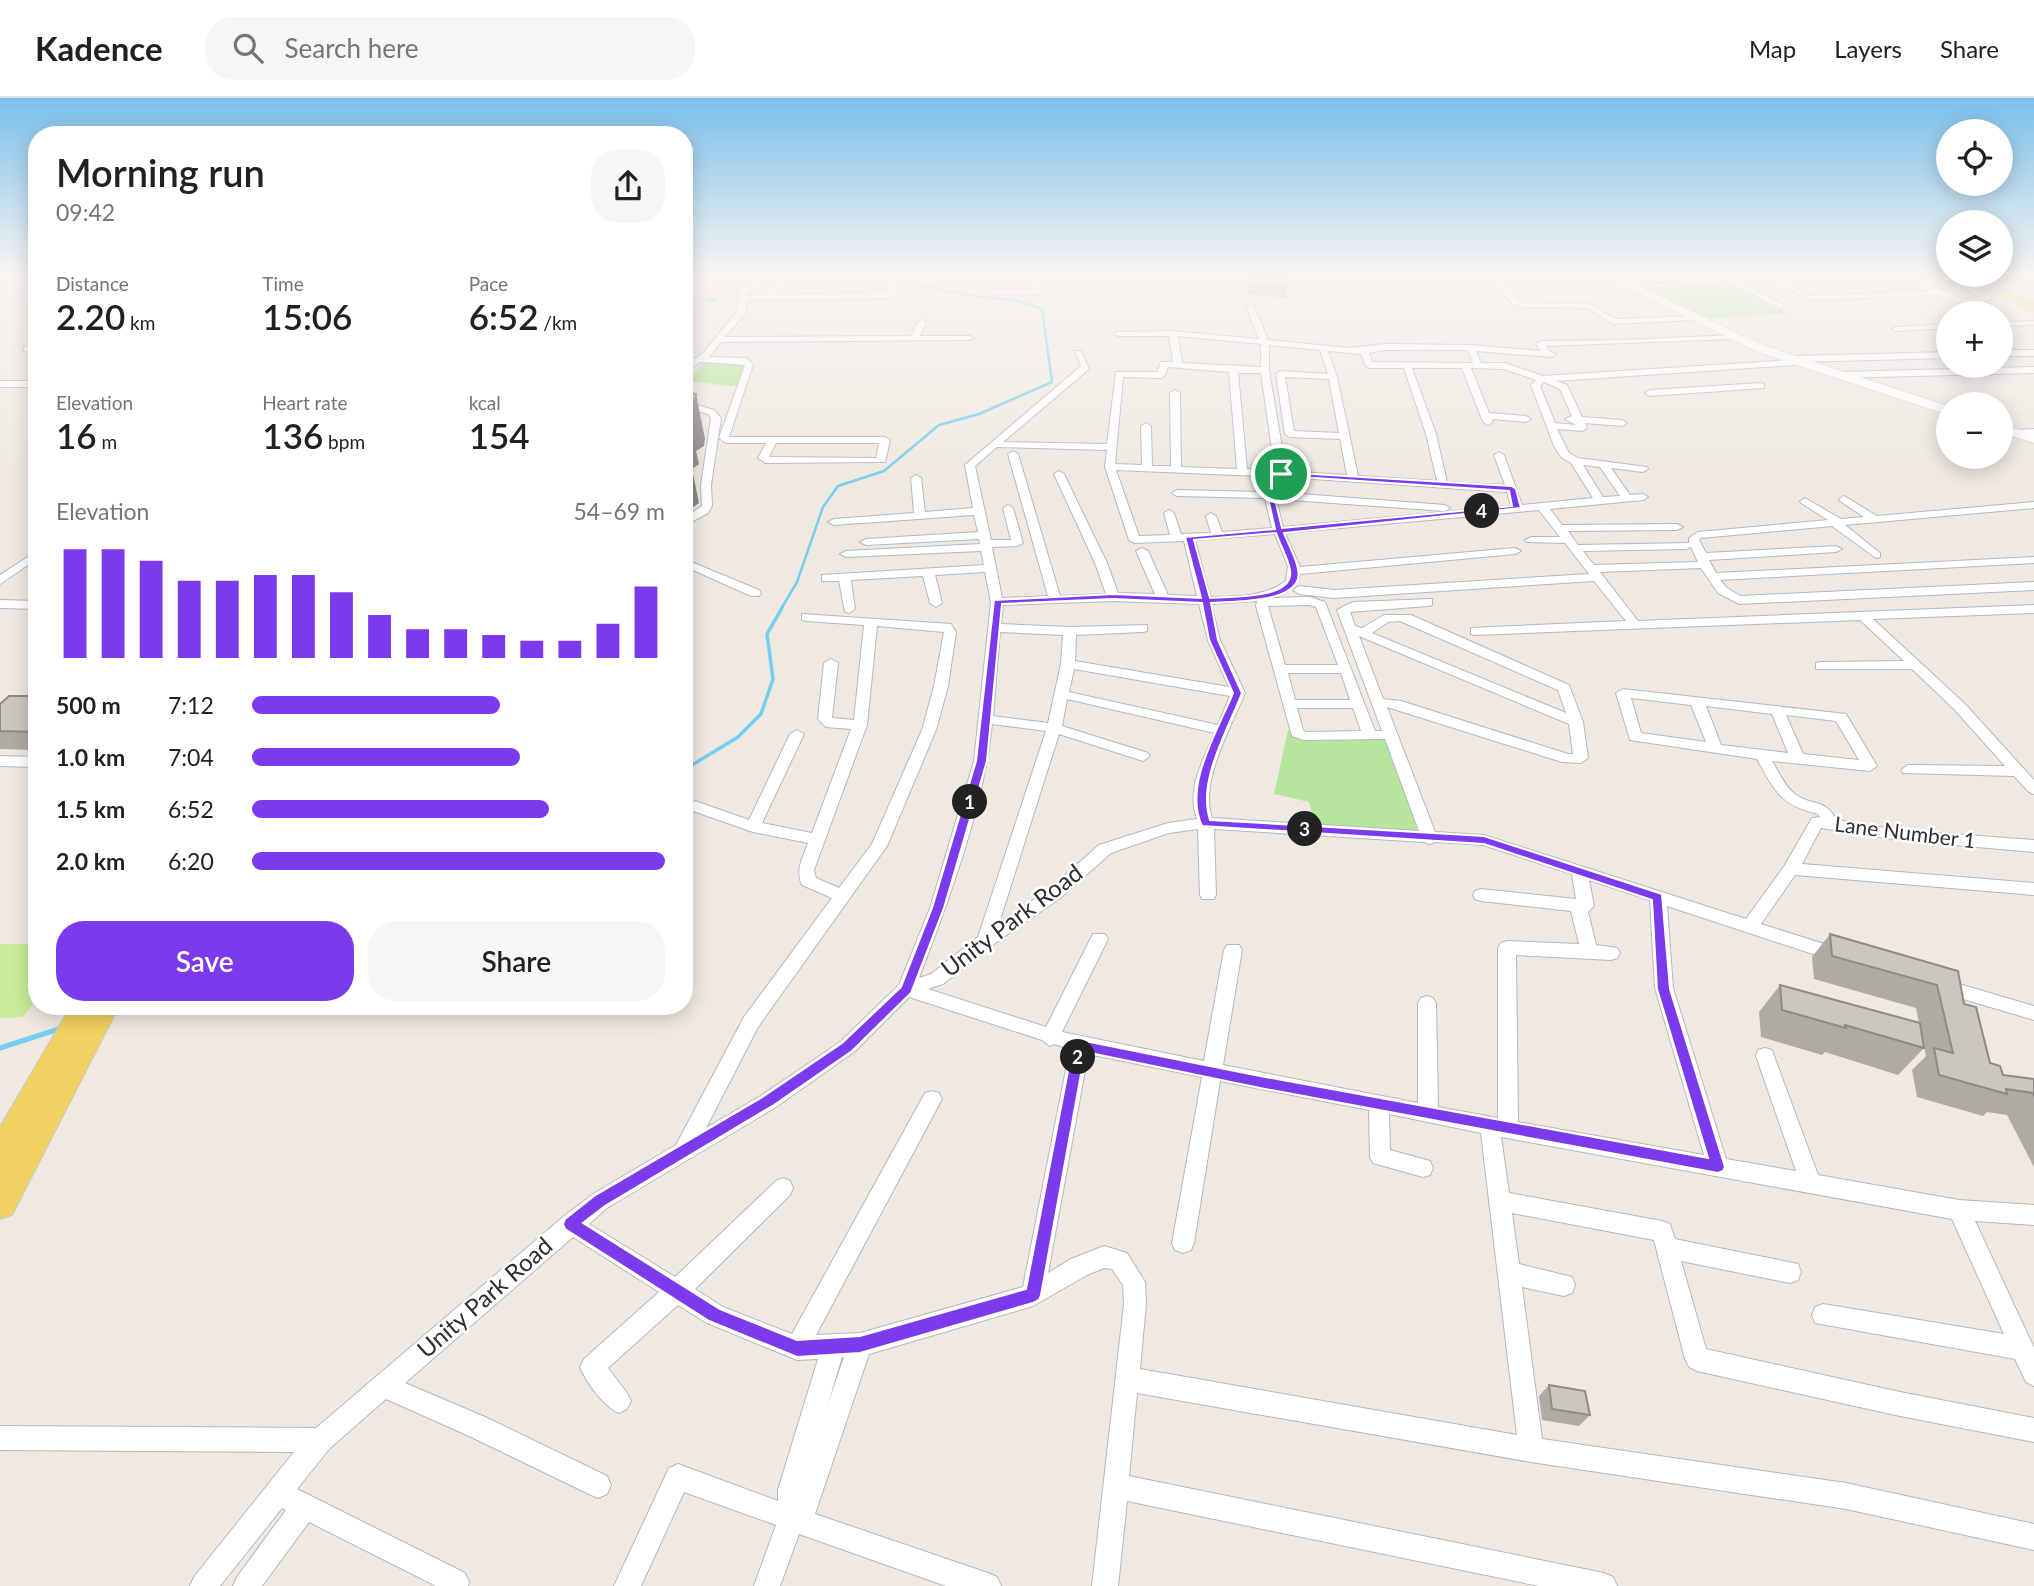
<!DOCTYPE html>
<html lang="en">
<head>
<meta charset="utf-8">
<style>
  :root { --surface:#fff; --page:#f6f6f6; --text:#202124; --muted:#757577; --line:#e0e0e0; --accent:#7c3aed }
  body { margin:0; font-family:Lato,sans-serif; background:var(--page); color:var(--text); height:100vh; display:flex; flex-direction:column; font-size:26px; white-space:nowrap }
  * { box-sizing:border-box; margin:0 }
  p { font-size:23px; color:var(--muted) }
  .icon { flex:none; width:38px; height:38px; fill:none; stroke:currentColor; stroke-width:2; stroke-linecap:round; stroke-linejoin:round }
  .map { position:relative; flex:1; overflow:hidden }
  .details { position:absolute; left:28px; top:28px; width:665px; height:889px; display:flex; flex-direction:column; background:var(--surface); border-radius:28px; box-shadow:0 4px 18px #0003 }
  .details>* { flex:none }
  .tools { position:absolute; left:1936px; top:21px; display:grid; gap:14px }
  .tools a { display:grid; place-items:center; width:77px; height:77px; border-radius:50%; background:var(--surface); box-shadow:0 4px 18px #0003; font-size:35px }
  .pin { position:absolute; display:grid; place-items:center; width:60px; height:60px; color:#fff; margin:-30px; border:4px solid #fff; border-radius:50%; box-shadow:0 2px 7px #0007 }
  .km { position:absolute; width:35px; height:35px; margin:-18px; border-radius:50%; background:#222; color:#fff; font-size:19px; line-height:35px; text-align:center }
  .round { display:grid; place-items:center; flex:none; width:74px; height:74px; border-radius:28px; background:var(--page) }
  .head { display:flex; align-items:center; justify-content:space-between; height:119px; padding:0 28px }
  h1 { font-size:38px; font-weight:600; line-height:52px }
  .metrics { display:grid; grid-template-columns:repeat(3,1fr); gap:10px; height:119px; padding:7px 28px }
  .metrics div { display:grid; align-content:center }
  .metrics b { font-size:35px; font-weight:600 }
  .metrics small { font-size:19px; font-weight:400 }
  .metrics p { font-size:19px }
  .chart { height:196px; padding:14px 28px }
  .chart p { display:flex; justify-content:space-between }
  .chart svg { width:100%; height:126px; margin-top:7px; stroke:var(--accent); stroke-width:6 }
  .action { display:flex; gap:14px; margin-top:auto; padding:14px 28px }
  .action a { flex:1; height:80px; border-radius:28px; background:var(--accent); color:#fff; font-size:28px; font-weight:600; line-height:80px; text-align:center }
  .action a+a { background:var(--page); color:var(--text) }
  ul { padding:0 28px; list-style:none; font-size:23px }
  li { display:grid; grid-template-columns:112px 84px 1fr; align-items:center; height:52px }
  li i { height:18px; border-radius:9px; background:var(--accent) }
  header { display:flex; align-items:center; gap:42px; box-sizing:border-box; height:98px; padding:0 35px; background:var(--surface); border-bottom:2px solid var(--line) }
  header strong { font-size:33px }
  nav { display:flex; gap:38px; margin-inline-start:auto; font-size:24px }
  .search { width:490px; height:63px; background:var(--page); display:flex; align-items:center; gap:18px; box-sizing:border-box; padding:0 24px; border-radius:28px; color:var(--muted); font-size:26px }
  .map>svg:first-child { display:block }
  .green { fill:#b6e59e }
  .pitch { fill:#c9ec9a }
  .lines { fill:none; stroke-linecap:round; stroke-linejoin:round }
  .stream-far2 { stroke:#75cff0; stroke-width:2.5 }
  .stream-far1 { stroke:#75cff0; stroke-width:3.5 }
  .stream { stroke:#75cff0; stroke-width:5 }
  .street-casing { stroke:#b4b7c1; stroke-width:2 }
  .secondary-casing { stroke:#b4b7c1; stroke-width:1 }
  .primary-casing { stroke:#c9c9c9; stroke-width:2 }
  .street { fill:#fff; fill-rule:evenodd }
  .secondary { fill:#fff; fill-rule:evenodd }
  .primary { fill:#f2d163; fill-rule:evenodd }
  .wall { fill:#afaba4 }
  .shaded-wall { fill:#8e8b86 }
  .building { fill:#cbc7bf; stroke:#8e8b86; stroke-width:2 }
  .route { fill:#7c3aed; stroke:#fff; stroke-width:2; fill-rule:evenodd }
  .labels { text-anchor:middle; stroke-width:5; stroke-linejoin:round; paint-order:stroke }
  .street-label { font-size:21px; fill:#2e2e2e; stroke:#fff }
  .near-street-label { font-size:24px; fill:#2e2e2e; stroke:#fff }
</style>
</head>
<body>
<header>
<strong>Kadence</strong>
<div class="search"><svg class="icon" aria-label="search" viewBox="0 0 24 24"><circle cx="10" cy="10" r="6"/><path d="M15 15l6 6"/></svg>Search here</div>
<nav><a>Map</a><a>Layers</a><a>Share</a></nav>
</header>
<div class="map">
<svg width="2034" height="1488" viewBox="0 0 2034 1488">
  <rect width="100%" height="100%" fill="#efe9e1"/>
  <!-- green -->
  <path class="green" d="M1724 181 1788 215 1706 221 1637 186Z
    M705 264 746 266 738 289 687 283Z
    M1288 632 1390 637 1430 741 1316 732 1309 704 1274 696Z"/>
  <!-- pitch -->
  <path class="pitch" d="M0 846H37V901L23 919 0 920Z"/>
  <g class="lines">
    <!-- stream-far2 -->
    <path class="stream-far2" d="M708 202H716L707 203Z
      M781 511 797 484 823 409 838 388 884 373 939 327 979 316 1052 284 1042 211 1016 202 979 199 899 184 894 179 901 174"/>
    <!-- stream-far1 -->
    <path class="stream-far1" d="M684 672 738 639 761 616 773 581 767 536 782 510"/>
    <!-- stream -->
    <path class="stream" d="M0 950 62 930"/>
    <defs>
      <path id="street" d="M771 174H780L747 195V198L765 197 785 175 794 174 885 175 893 177 901 195 888 200 748 202 745 215 725 239 911 238 918 224 922 222 926 224 920 238H970L974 240 970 242 721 244 709 259 747 260 753 267 729 339H885L890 342 885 364 765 365 758 360 766 345H726L719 340 745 267 701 264 684 274V267L703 255 737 214 740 192 755 184 708 180 684 197V191L706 176 761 180ZM790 179H884L893 194 774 197ZM776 345H879L876 360 769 359Z
        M999 174H1007L1010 183 1034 181 1033 174H1039L1041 180 1070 177 1068 174H1076L1078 179 1042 185V194L1038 196H986L989 192H1034V185L1007 187 1002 181 928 185 924 183 1000 177Z
        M1092 174H1100L1101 176 1097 178Z
        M1114 174H1122L1123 176 1119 178Z
        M1146 174H1154L1155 176 1151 178Z
        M1214 174H1222L1224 176 1220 178Z
        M1482 174H1490L1519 202 1525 205 1590 206 1615 221 1693 218 1697 220 1693 222 1613 226 1588 210 1524 209 1513 206Z
        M1634 174H1674L1608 180 1604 178Z
        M1901 174 1962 201 1980 199 1928 174H1938L1993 200 1984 204 1961 205 1938 197 1808 202 1773 183H1739L1784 207 1781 211 1728 183 1630 191 1626 189 1730 179ZM1899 178 1929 193 1809 198 1783 183Z
        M2034 183V187L1984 189 1980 187Z
        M1250 206 1254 208 1268 242 1350 250 1385 246 1471 247 1540 253 1536 246 1540 243 1623 242 1734 237 1738 239 1734 241 1546 248 1549 253 1556 256 1552 259 1476 253 1481 265H1505L1543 278 1791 262 1795 258 1948 254V260L1799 264 1795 267 1556 283 1567 287 1582 319 1622 322 1627 325 1622 328 1585 325 1587 330 1582 333 1557 331 1569 355 1578 360 1647 369 1648 371 1643 374 1611 370 1630 397 1643 396 1648 399 1643 402 1550 411 1562 427 1677 426 1683 429 1677 432 1568 433 1578 447 1689 445V440L1698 434 1828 422 1801 405 1800 403 1805 400 1841 421 1864 419 1840 403 1839 401 1844 398 1877 418 2034 404V410L1845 427 1880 455V459L1876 460 1832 428 1701 440 1699 442 1706 455 1836 448 1842 451 1836 454 1709 462 1716 475 2034 459V465L1720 482 1727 490 1740 498 2034 484V492L1739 506 1718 495 1701 470 1600 474 1638 523 2034 507V515L1873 521 1964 605 2034 682V696L2029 694 2014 678 1903 675 1901 672 1908 667 2005 668 1954 611 1912 571H1816V565L1821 564 1904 563 1860 522 1475 537 1471 536V530L1626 523 1594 483 1334 500 1299 496 1293 492 1299 488 1334 492 1589 476 1565 445 1527 444 1525 442 1531 439H1560L1539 412 1285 435 1300 469 1515 450 1521 453 1515 456 1300 476C1295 492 1284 496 1269 500L1310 499 1325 504 1375 633H1382L1337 512 1353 504 1432 501V507L1428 508 1350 514 1355 528 1362 530 1384 517H1411L1569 587 1583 624 1588 660 1581 665 1562 664 1387 609 1435 734 1484 737 1746 821 1785 767 1812 720 1820 719 1818 716C1780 707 1775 693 1757 661L1630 642 1616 595 1623 591 1846 616 1877 668 1870 673 1772 663C1779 674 1784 688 1795 696 1814 710 1822 698 1837 722L1898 732 2034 742V754L1898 742 1821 730 1802 766 2034 785V797L1795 777 1761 826 1843 852 1846 857 1843 862 1837 864 1667 808 1673 890 1726 1061 1796 1073 1756 958 1758 952 1765 950 1772 952 1774 958 1818 1077 1959 1102 2034 1107V1127L1975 1123 2034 1250V1288L2026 1284 2015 1261 1815 1225 1812 1217 1815 1209 1823 1206 2004 1236 1952 1121 1501 1039 1509 1095 1662 1123 1670 1126 1675 1141 1798 1166 1801 1174 1798 1182 1790 1185 1681 1163 1706 1251 1900 1294 2034 1320V1344L1900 1318 1697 1273 1689 1269 1685 1261 1654 1142 1512 1115 1519 1166 1572 1179 1575 1187 1572 1195 1564 1198 1522 1189 1542 1341 1846 1385 2034 1426V1452L1846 1411 1531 1364 1137 1295 1129 1378 1604 1475 1613 1479 1617 1488H1539L1127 1403 1118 1488H1092L1124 1206 1123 1187 1112 1171 1104 1170 1087 1177 1033 1208 869 1256 815 1416 988 1475 997 1479 1001 1488H946L799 1436 780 1488H754L776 1427 684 1394 641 1488H614L669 1370 678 1366 778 1403V1392L818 1261 797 1262 707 1225 678 1207 608 1270 627 1295 631 1303 627 1311 619 1315C603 1308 587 1285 580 1269L584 1261 659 1194 573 1139 405 1285 485 1319 607 1378 611 1387 607 1396 598 1400 589 1396 467 1337 386 1301 329 1351 297 1391 465 1475 469 1484 468 1488H436L309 1424 262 1488H233L237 1479 286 1412 282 1410 220 1488H190L194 1479 294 1354 0 1352V1328L316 1330 563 1119 593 1096 676 1047 744 919 832 800 802 787C795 772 803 760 808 745L753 734 690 712 687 708 695 703 749 722 790 636 797 632 804 636 762 725 812 735 851 631 826 629 818 621 824 565 831 561 838 565 832 620 854 622 864 527 806 523 802 522V516L951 526 956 534 948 588 936 632 887 748 758 929 706 1030 762 997 840 944 899 887 930 810 974 663 991 504 985 474 935 477 942 505 936 509 930 505 923 478 851 482 855 511 849 515 845 514 839 483H822V477L984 467 981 453 846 459 840 456 846 453 980 446 979 441 866 447 860 444 866 441 978 434 974 417 834 427 828 424 834 421 914 415 911 380 916 377 921 380 925 414 973 410 965 367 1081 268 1075 253H1081L1089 271 1003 344 1107 346 1116 274H1157L1161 264H1173L1169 238H1118L1114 236 1115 234 1173 233 1259 241 1246 208ZM1178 238 1261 246V269L1182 265ZM1269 247 1320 252 1328 276 1280 273 1276 276 1285 336 1290 339 1340 341 1347 377 1286 373 1269 272ZM1385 252H1468L1473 265 1372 264 1369 255ZM1328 253 1361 256 1365 267 1369 270H1404L1426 336 1437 383 1358 378 1337 279ZM1168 269 1229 274 1237 371 1181 369 1180 295 1175 292 1170 295 1171 368H1152L1151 328 1146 325 1141 328 1142 367 1115 366 1123 279 1161 280 1165 277ZM1412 270H1462L1483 324 1488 327 1493 324 1492 321 1526 324 1531 321 1526 318 1489 315 1471 270 1504 271 1536 282 1531 287 1554 348 1561 359 1571 365 1593 400 1522 407 1504 357 1499 354 1494 357 1505 387 1447 384 1436 336ZM1238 275H1261L1275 373 1247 371ZM1285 279 1329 281 1339 335 1294 333ZM1544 284 1560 291 1572 318 1565 321 1576 327 1555 325 1540 288ZM997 349 1107 352 1105 369 1129 442 1135 445 1184 443 1197 498 1168 497 1148 453 1142 450 1136 453 1155 496 1118 495 1107 465 1064 376 1059 373 1054 376 1095 465 1106 496 1060 498 1018 356 1013 353 1008 356 1048 498 1002 500 992 449 1017 448 1023 445 1013 410 1008 407 1003 410 1011 442H991L975 368ZM1583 367 1600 369 1620 398 1603 399ZM1116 372 1260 378 1263 394 1177 392 1172 395 1177 398 1265 400 1272 430 1222 434 1216 418 1211 415 1206 418 1211 435 1181 436 1174 415 1169 412 1164 415 1170 437 1139 438ZM1270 378 1507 394 1511 408 1283 429 1276 401 1445 413 1450 410 1445 407 1274 394ZM1275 436 1288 468 1286 483C1264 499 1236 499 1210 499L1195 442ZM1691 449 1698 464 1594 467 1583 453 1686 451ZM1113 503 1199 506 1208 542 1229 589 1075 563 1076 537 1143 534 1147 533V527L1070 529 1001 526 1003 507ZM1257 503 1256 508 1292 638 1304 642 1385 641 1419 733 1212 720C1199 684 1231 630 1245 595L1220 542 1211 506ZM1309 507 1316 509 1338 567H1285L1268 508ZM1400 523 1558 592 1566 615 1372 535 1388 524ZM877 528 944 534 934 588 922 632 872 746 839 790 816 780 814 772 867 627ZM1000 534 1063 537 1061 566 1048 625 993 618ZM1359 538 1569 626 1573 656H1568L1401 603 1383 601ZM1074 571 1230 598 1218 627 1069 594ZM1288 575H1341L1350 602H1295ZM1631 600 1691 607 1706 644 1641 635ZM1067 601 1215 635C1203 663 1186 690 1197 721L1168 725 1099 747 1047 793 999 825 1059 636 1143 663 1150 658 1148 655 1062 628ZM1706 608 1772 616 1788 655 1721 647ZM1297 610H1353L1361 633 1306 634 1303 632ZM1786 617 1836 623 1859 662 1803 656ZM992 626 1046 633 978 839 931 876 919 880C949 802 984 708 992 626ZM1198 731 1200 797 1202 801H1214L1216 797 1214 731 1424 744 1430 746 1436 744 1483 747 1572 776 1576 801 1481 791 1475 793 1473 797 1475 801 1481 803 1571 813 1579 846 1507 843 1501 845 1498 850V1020L1438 1009 1436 905 1433 900 1427 898 1421 900 1418 905V1005L1223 967 1242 852 1239 847H1227L1224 852 1204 963 1062 934 1108 841 1105 836H1093L1046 929 928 891 943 886 991 848 1059 801 1111 755 1169 735ZM1589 782 1650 802 1655 890 1704 1057 1518 1024 1516 857 1611 862 1617 860 1620 855 1617 850 1596 847 1588 814 1594 808ZM909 899 1042 942 1050 948 1054 946 1070 951 1023 1189 860 1235 816 1237 942 1001 939 995 932 993 925 995 792 1236 723 1209 695 1191 790 1097 793 1090 790 1083 783 1080 776 1083 675 1179 589 1126 607 1110 776 1009 854 954ZM1088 956 1202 979 1172 1145 1175 1152 1183 1155 1191 1152 1194 1145 1220 983 1369 1012 1370 1059 1373 1065 1423 1079 1430 1077 1433 1070 1430 1063 1390 1052 1389 1016 1481 1035 1517 1337 1140 1271 1146 1206 1145 1184 1127 1155 1104 1148 1071 1161 1048 1175ZM842 1259H844L827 1309Z
        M2034 223V227L2000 228V224Z
        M1948 226V230L1896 233 1892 231 1896 229Z
        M37 243 35 250 37 255 24 253V249Z
        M2000 252H2034V258H2000Z
        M2034 269V275L1837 280 1833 277 1837 274Z
        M0 283H37V289H0Z
        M1761 285 1764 286V290L1650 298 1645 295 1650 292Z
        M684 303 714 312 721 320 711 387 712 408 708 415 684 428V420L702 408 701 387 711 320 708 316 684 309Z
        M2034 331V337L2015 338 2010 335 2015 332Z
        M37 453V461L0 486V477Z
        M684 461 759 492 761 495 759 498H751L684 468Z
        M0 502 37 503V511L0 510Z
        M0 658 37 659V669L0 668Z
        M1942 881 2034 908V922L1936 893 1933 888 1936 883Z"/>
      <path id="secondary" d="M1595 174H1609L1763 247 1948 308V317L1755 253Z
        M2000 326 2034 336V345L2000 335Z"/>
      <path id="primary" d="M1956 177H1971L2034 205V214Z
        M71 908H119L12 1117 0 1121V1029Z"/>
    </defs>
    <!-- street casing -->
    <use href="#street" class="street-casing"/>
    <!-- secondary casing -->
    <use href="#secondary" class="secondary-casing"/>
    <!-- primary casing -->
    <use href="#primary" class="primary-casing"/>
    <!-- street -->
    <use href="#street" class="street"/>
    <!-- secondary -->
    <use href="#secondary" class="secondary"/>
    <!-- primary -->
    <use href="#primary" class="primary"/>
  </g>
  <!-- wall -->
  <path class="wall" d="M1249 177 1287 190 1286 200 1247 196Z
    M37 598V652L0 651V606Z
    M1830 836 1958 873 1964 906 1990 965 2003 977 2034 981V1069L2007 1017 1987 1014 1983 1018 1917 999 1912 972 1926 958 1923 943 1924 950 1898 977 1825 954 1822 957 1761 939 1759 914 1780 887 1919 925 1916 910 1814 881 1812 859Z
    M1549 1287 1590 1317 1579 1328 1542 1322 1539 1298Z"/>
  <!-- shaded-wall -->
  <path class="shaded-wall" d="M696 296 705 341 704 348 696 353 699 366 692 371 699 405 684 416V308Z"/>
  <!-- building -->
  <path class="building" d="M1249 177 1283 178 1287 190 1249 186Z
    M684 293 696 296 695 302 684 308Z
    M9 598H37V634L0 633V606Z
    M1830 836 1958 873 1964 906 1976 909 1990 965 2000 968 2003 977 2034 981V998L2033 995 2006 991 2007 996 1939 977 1934 950 1953 955 1937 887 1832 858Z
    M1780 887 1920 925 1924 950 1845 927 1846 930 1782 912Z
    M1549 1287 1585 1293 1590 1317 1552 1311Z"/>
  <!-- sky -->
  <linearGradient id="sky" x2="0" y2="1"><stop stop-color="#7abfeb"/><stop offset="0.46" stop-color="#f8f5f2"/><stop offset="1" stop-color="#f8f5f2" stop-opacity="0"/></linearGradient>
  <rect width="2034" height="382" fill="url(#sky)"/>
  <!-- route -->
  <path class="route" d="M1262 373 1512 388 1516 391 1521 410 1284 435C1288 446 1296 459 1298 471 1306 506 1233 503 1211 505L1218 542 1242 595C1228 632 1197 683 1210 722L1484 738 1662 796 1670 891 1725 1069 1723 1073 1718 1075 1260 990 1085 954 1041 1197 1039 1202 1033 1205 860 1255 797 1259 709 1223 565 1131 563 1126 565 1121 594 1098 764 998 842 945 901 889 932 810 976 663 994 502 1113 496 1201 500 1185 439 1275 431ZM1269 377 1509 393 1512 408 1282 430ZM1276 435C1280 447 1288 460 1290 472 1295 502 1229 498 1210 500L1194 442ZM1113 501 1202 505 1209 542 1233 595C1217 634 1183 688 1202 728L1484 746 1652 802 1657 891 1708 1060 1260 978 1080 942 1073 947 1026 1191 860 1238 797 1242 720 1211 583 1125 605 1108 774 1007 852 953 911 895 944 810 987 663 1002 506Z"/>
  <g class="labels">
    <!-- street labels -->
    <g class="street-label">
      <text transform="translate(1905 735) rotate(7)" y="7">Lane Number 1</text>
    </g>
    <!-- near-street labels -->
    <g class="near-street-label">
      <text transform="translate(1012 823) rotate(-37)" y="8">Unity Park Road</text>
      <text transform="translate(485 1200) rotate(-41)" y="8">Unity Park Road</text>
    </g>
  </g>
</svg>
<div class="tools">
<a><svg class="icon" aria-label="locate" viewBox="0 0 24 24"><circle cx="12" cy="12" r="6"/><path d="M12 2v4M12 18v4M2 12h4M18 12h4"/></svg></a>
<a><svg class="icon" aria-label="layers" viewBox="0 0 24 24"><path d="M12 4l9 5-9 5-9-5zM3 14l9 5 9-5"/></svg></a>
<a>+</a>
<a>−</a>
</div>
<div class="pin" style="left:1281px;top:376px;background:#1e9e55"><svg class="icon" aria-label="arrive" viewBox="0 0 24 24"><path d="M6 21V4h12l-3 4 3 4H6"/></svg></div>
<b class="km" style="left:970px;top:704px">1</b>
<b class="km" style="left:1078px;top:959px">2</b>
<b class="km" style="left:1305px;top:731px">3</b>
<b class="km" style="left:1482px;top:413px">4</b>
<section class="details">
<div class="head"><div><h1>Morning run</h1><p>09:42</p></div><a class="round"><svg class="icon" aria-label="share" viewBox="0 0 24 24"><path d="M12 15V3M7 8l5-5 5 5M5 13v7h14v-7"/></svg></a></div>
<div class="metrics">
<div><p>Distance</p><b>2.20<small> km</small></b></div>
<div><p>Time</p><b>15:06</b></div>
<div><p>Pace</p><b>6:52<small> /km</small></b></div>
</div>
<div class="metrics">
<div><p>Elevation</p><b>16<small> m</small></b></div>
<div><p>Heart rate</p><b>136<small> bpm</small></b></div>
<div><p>kcal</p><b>154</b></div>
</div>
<div class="chart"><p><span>Elevation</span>54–69 m</p>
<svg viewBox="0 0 160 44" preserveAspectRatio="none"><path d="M5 44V6M15 44V6M25 44V10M35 44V17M45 44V17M55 44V15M65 44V15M75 44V21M85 44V29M95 44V34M105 44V34M115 44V36M125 44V38M135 44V38M145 44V32M155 44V19"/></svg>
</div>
<ul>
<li><b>500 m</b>7:12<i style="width:60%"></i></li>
<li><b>1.0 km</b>7:04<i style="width:65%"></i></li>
<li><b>1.5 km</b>6:52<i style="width:72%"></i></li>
<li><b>2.0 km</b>6:20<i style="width:100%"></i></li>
</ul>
<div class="action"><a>Save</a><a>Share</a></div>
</section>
</div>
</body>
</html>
